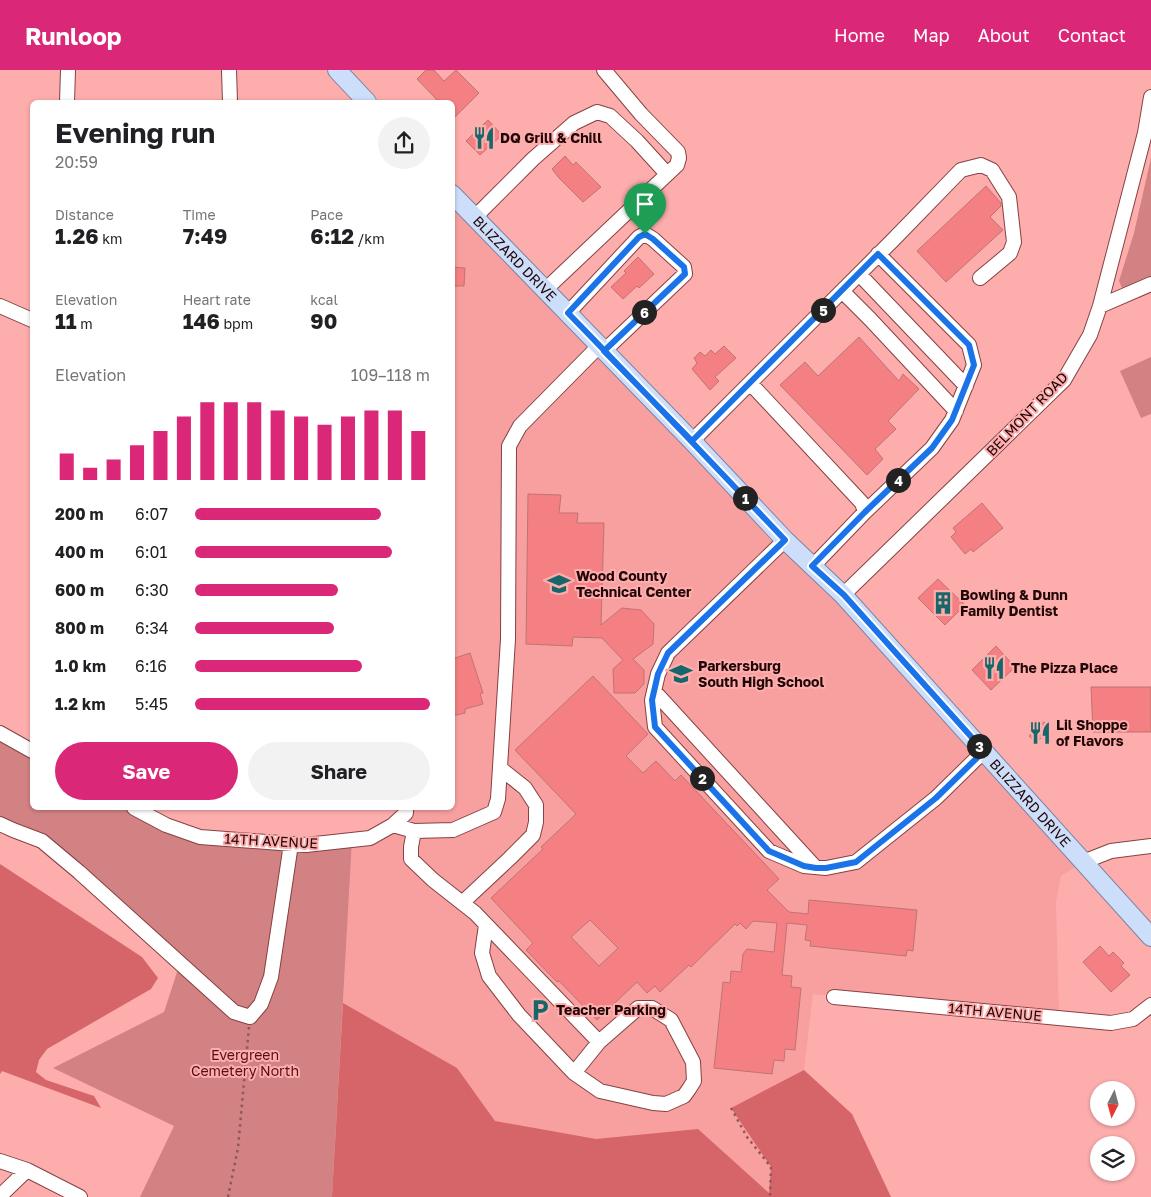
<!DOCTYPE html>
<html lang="en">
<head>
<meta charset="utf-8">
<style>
  :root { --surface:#fff; --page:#f2f2f2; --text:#202124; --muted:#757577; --accent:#db2777 }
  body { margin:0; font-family:"Golos Text",sans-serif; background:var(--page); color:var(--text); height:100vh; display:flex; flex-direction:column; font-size:19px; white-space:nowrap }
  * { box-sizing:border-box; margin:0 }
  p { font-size:16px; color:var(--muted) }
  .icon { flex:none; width:28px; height:28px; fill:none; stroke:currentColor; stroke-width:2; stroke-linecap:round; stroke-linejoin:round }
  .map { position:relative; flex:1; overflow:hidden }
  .sheet { position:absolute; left:30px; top:30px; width:425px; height:710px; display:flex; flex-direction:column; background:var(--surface); border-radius:8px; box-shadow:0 1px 4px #0004 }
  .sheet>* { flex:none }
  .needle { width:32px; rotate:186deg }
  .controls { position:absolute; left:1090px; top:1011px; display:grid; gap:10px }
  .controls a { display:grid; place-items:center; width:45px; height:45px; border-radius:50%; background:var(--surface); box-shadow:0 1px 4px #0004; font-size:25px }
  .pin { position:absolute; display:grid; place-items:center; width:42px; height:42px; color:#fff; margin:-51px -21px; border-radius:50% 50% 50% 0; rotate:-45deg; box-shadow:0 0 5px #0007 }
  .pin .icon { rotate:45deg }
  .km { position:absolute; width:25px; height:25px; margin:-12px; border-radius:50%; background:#222; color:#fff; font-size:14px; line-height:25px; text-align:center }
  .round { display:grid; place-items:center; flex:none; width:52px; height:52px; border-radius:26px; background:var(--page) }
  .summary { display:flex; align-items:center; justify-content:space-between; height:85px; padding:0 25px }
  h1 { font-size:28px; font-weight:700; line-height:38px }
  .metrics { display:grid; grid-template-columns:repeat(3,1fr); gap:8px; height:85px; padding:5px 25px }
  .metrics div { display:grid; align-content:center }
  .metrics b { font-size:21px; font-weight:700 }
  .metrics small { font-size:14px; font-weight:400 }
  .metrics p { font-size:14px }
  .chart { height:140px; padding:10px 25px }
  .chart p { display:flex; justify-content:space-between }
  .chart svg { width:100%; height:90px; margin-top:5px; stroke:var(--accent); stroke-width:6 }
  .primary-button { display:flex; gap:10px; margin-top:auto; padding:10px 25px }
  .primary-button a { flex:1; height:58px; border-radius:30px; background:var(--accent); color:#fff; font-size:20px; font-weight:700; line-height:58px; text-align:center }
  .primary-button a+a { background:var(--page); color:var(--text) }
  ul { padding:0 25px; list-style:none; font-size:16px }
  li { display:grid; grid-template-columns:80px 60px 1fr; align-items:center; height:38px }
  li i { height:12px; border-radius:6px; background:var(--accent) }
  header { display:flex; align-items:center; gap:30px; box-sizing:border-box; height:70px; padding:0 25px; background:var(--accent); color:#fff }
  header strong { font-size:24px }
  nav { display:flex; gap:28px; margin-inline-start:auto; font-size:18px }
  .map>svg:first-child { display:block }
  .built { fill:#f8a0a0 }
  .green { fill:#d38283 }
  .forest { fill:#d66569 }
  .building { fill:#f48083; stroke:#bf7374; fill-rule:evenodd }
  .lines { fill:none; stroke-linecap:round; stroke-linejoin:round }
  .minor-casing { stroke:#864143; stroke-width:16 }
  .major-casing { stroke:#7b84a3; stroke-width:20 }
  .path { stroke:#8e5859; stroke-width:2.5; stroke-dasharray:2.5 4; stroke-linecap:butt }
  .minor { stroke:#fff; stroke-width:14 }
  .major { stroke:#cddefa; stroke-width:18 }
  .route-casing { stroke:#fff; stroke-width:10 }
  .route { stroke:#1a73e8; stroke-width:6 }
  .labels { text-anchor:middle; stroke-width:4; stroke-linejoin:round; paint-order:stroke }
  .poi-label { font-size:14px; font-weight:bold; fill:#210607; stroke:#feadad; text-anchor:start }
  .street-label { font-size:14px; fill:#210607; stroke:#feadad }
  .park-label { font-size:14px; fill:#550d16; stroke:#feadad }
</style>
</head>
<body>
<header>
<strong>Runloop</strong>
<nav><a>Home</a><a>Map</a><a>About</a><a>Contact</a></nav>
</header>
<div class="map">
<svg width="1151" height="1127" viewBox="0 0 1151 1127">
  <rect width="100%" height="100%" fill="#feadad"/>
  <!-- built -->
  <path class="built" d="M453 125 1083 792 1061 806 1056 832 1059 948 813 924 804 1000 731 1038 771 1097 770 1123 332 1127 352 770 370 768 406 738H452Z"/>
  <!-- green -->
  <path class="green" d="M1151 88V208L1129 218H1122L1119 211 1134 163Z
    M1151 287V344L1141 348 1120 301Z
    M0 663 32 681V738H134L200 767 352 770 332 1127H140L174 1056 53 998 164 942 180 893 79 802 0 754Z"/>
  <!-- forest -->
  <path class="forest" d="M0 794 142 887 158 908 151 919 47 979 39 990 36 1002 46 1010 94 1026 101 1038 2 1001 0 1004Z
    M343 933 457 998 495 1051 596 1069 698 1059 769 1123 771 1097 731 1038 804 1000 852 1044 891 1127H332Z"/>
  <!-- building -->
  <path class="building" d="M426 0H434L444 11 456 0 479 23 452 50V32H439L417 9Z
    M488 50 502 65 480 85 466 71Z
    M565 86 573 95 576 92 601 117 583 132 559 108 552 99Z
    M986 116 1001 133V136L990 147 1003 160 946 212 917 181Z
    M638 187 654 204 639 218 637 216 623 229 611 217 626 203 624 201Z
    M452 197 465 198 464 216H452Z
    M859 267 899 311 903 304 919 319 888 351 896 359 875 379 883 389 867 405 780 315 805 292 818 306Z
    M724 276 736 288 715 307 719 311 710 320 692 299 697 293 694 288 700 282 705 286 711 280 715 284Z
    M528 424 561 425 559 443H578L577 453H604L601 555 622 538 641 540 654 554 653 574 633 589 644 600V614L635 623H614L613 599 623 590 602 568 573 567 572 576 526 574Z
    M982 433 1003 458 973 482 971 479 965 484 951 467 956 462 953 458Z
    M938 509 965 535 945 555 918 528Z
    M996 576 1015 597 991 620 972 600Z
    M470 583 483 623 480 624 483 634 465 639V643L452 646V618L455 617 452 608V589Z
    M593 606 648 664 626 686 643 703 656 691 675 711 681 705 779 809 767 820 789 842 808 844 809 830 917 840 913 881 907 880 906 886 810 876 811 871 805 870 807 855 787 853 782 905 792 906 791 917 801 918 795 980 785 979 784 991 774 990 772 1004 714 998 723 912 730 913 731 901 741 902 743 884 747 879 774 882 777 853 753 851 746 859 740 853 737 856 735 854 691 897 689 895 660 922 655 916 647 923 637 912 597 950 559 911 557 912 526 880 533 873 491 828 543 779 541 777 576 744 515 680ZM590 850 618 878 599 896 571 867Z
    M1091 617H1151V662H1093Z
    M1044 652 1050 659 1036 673 1029 666Z
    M1100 876 1109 886 1113 882 1124 893 1121 896 1130 905 1111 922 1083 892Z"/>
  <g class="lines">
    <defs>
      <path id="minor" d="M229 0 230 32
        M67 32 68 0
        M475 147 533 89 574 53 597 42 610 46 637 71 667 104
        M859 204 966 316
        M545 220 677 95 679 88 678 82 641 44 604 0
        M842 221 870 249 956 341
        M0 236 32 250
        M1100 236 1151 214
        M568 243 639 167 645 164 653 169 684 197 685 204 604 281
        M750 313 862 433 865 442 813 496
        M692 371 893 170 961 100 981 95 992 100 1009 127 1014 172 1010 183 980 208
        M865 442 932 378 952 350 974 295 969 275 878 184
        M785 470 668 583 658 604 652 630 655 657 769 781 804 796 826 798 856 792 936 728 984 681
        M843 525 1064 310 1090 265 1100 236 1145 63 1151 27
        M654 621 815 797
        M0 663 32 681
        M134 738 166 755 200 767 306 775 370 768 393 755 406 743V738
        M0 754 13 760 42 771 79 802 234 942 250 947 261 934 271 907 291 774
        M393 755 414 761 453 760 494 742 498 729 508 569 509 376 520 356 599 276
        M414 761 411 777V789L433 810 475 843 599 972 638 938H652L671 950 693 992 694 1011 689 1019 684 1026 666 1034 653 1033 600 1021 574 1003 519 945 489 906 482 883 486 855
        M1083 792 1111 781 1151 776
        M462 833 510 788 533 765 536 752V735L525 718 500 698
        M834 927 1111 953 1133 949 1151 935
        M574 1003 599 972
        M0 1091 27 1100 80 1127
        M0 1126 27 1100"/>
      <g id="major">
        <path d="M337 0 367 32"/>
        <path id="s1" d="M452 124 692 371 785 470 843 525 1151 867"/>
      </g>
    </defs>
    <!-- minor casing -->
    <use href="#minor" class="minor-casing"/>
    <!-- major casing -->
    <use href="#major" class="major-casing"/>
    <!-- path -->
    <path class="path" d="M731 1038 747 1067 771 1097 770 1127
      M228 1127 238 1078 249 957"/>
    <!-- minor -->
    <use href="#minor" class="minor"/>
    <!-- major -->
    <use href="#major" class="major"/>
  </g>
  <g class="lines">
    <defs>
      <path id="route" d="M645 164 639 167 568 243C641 318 713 394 785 470L668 583 658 604 652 630 655 657 769 781 804 796 816 798H826L856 792 936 728 984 681 844 525 812 496 865 442 932 378 952 350 974 295 969 275 878 184 692 371 604 281 685 204 684 197 653 169 645 164"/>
    </defs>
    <!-- route casing -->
    <use href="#route" class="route-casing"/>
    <!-- route -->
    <use href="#route" class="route"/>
  </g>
  <!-- icons -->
  <defs>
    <symbol id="restaurant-bare" viewBox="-9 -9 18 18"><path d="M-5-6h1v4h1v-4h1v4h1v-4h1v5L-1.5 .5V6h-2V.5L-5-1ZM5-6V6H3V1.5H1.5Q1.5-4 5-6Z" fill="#176669" stroke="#feadad" stroke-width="2.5" paint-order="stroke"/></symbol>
    <symbol id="school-bare" viewBox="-9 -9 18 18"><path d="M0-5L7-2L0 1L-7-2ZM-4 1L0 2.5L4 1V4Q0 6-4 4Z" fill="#176669" stroke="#feadad" stroke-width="2.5" paint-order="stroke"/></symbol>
    <symbol id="building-bare" viewBox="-9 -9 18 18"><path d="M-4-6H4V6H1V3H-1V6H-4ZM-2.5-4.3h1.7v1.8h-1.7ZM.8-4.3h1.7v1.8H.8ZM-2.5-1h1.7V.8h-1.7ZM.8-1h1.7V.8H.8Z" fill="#176669" stroke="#feadad" stroke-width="2.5" paint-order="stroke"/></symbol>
    <symbol id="parking-bare" viewBox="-9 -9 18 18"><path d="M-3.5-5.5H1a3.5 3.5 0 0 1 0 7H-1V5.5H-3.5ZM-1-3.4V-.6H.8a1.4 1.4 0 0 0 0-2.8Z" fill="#176669" stroke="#feadad" stroke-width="2.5" paint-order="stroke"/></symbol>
  </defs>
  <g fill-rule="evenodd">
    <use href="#restaurant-bare" x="468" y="52" width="32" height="32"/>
    <use href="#school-bare" x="543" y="498" width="32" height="32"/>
    <use href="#building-bare" x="927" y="517" width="32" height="32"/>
    <use href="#restaurant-bare" x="978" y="582" width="32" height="32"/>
    <use href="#school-bare" x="665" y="588" width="32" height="32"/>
    <use href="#restaurant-bare" x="1024" y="647" width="32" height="32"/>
    <use href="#parking-bare" x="524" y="924" width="32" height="32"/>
  </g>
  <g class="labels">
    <!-- poi labels -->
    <g class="poi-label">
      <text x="500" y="73">DQ Grill &amp; Chill</text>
      <text x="576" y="511">Wood County<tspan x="576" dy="16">Technical Center</tspan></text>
      <text x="960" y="530">Bowling &amp; Dunn<tspan x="960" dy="16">Family Dentist</tspan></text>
      <text x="698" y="601">Parkersburg<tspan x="698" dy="16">South High School</tspan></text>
      <text x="1011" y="603">The Pizza Place</text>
      <text x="1056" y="660">Lil Shoppe<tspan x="1056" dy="16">of Flavors</tspan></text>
      <text x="556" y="945">Teacher Parking</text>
    </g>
    <!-- street labels -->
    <g class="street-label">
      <text dy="5" stroke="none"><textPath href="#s1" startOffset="90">BLIZZARD DRIVE</textPath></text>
      <text transform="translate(1027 344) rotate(-46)" y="5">BELMONT ROAD</text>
      <text dy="5" stroke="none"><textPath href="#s1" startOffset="840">BLIZZARD DRIVE</textPath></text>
      <text transform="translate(271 771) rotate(3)" y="5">14TH AVENUE</text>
      <text transform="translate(995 942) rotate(5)" y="5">14TH AVENUE</text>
    </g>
    <!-- park labels -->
    <g class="park-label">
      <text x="245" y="990">Evergreen<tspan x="245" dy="16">Cemetery North</tspan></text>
    </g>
  </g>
</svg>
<div class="controls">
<a><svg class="needle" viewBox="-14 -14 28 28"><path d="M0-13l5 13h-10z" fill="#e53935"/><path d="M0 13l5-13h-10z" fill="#757577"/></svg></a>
<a><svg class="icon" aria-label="layers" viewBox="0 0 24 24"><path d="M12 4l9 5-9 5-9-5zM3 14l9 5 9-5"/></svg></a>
</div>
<div class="pin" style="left:645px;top:164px;background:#1e9e55"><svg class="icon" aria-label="arrive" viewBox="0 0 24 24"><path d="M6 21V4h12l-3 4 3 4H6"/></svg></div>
<b class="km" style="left:745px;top:428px">1</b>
<b class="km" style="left:702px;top:708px">2</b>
<b class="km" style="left:979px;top:676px">3</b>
<b class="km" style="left:898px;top:410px">4</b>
<b class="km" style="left:823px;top:240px">5</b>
<b class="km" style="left:644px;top:242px">6</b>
<section class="sheet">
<div class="summary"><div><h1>Evening run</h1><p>20:59</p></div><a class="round"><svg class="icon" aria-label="share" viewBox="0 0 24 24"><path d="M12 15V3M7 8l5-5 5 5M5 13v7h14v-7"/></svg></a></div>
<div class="metrics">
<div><p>Distance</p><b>1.26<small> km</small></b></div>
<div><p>Time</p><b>7:49</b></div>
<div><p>Pace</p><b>6:12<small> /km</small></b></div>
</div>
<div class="metrics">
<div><p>Elevation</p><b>11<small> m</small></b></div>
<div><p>Heart rate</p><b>146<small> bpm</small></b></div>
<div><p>kcal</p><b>90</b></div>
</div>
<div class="chart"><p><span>Elevation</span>109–118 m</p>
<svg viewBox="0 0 160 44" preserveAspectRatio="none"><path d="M5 44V31M15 44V38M25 44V34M35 44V27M45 44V20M55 44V13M65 44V6M75 44V6M85 44V6M95 44V10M105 44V13M115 44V17M125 44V13M135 44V10M145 44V10M155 44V20"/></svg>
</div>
<ul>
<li><b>200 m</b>6:07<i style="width:79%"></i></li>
<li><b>400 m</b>6:01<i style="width:84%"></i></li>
<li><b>600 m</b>6:30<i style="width:61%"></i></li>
<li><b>800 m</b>6:34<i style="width:59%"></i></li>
<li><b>1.0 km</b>6:16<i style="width:71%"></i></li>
<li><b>1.2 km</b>5:45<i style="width:100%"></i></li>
</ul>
<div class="primary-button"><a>Save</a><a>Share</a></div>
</section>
</div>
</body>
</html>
